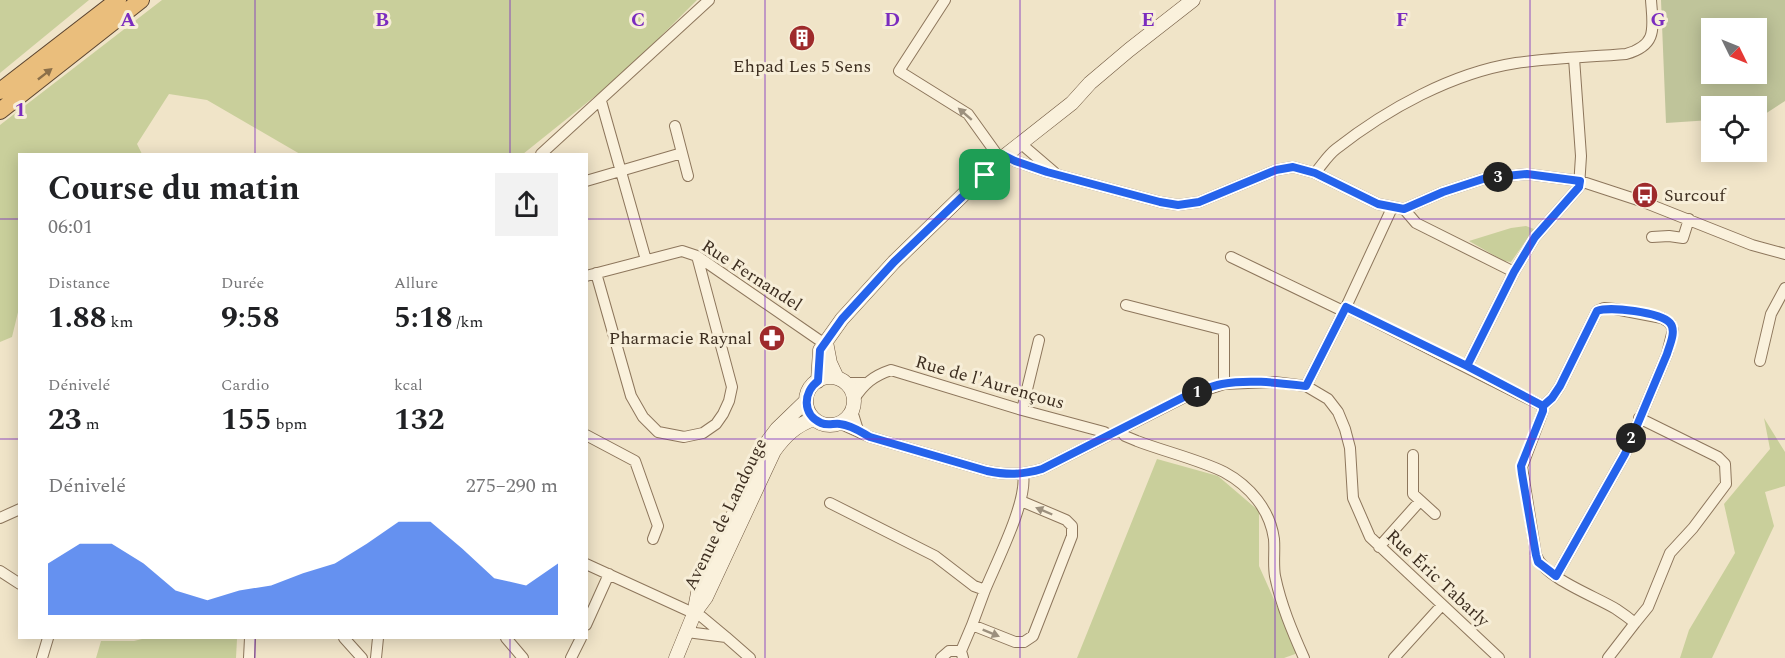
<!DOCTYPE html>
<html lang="fr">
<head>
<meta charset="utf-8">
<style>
  :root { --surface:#fff; --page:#f2f2f2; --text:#202124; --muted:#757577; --accent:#2563eb }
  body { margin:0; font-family:Spectral,serif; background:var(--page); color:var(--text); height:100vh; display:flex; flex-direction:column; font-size:22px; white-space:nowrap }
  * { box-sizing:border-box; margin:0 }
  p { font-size:20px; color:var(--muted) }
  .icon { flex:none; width:33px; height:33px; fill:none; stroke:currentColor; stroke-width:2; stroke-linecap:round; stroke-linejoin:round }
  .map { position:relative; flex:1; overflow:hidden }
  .panel { position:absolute; left:18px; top:153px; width:570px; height:486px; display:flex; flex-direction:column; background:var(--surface); border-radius:0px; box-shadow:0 3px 15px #0003 }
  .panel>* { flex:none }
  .needle { width:39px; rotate:133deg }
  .tools { position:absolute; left:1701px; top:18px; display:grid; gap:12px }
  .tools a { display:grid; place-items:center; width:66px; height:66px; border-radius:0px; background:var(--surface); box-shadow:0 3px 15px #0003; font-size:30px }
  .pin { position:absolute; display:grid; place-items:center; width:51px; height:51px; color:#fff; margin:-26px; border-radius:12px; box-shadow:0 3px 9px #0006 }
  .km { position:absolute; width:30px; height:30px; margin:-15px; border-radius:50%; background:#222; color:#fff; font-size:16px; line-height:30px; text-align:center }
  .round { display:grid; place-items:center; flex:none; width:63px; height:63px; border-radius:0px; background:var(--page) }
  .head { display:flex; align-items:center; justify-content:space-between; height:102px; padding:0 30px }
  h1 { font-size:33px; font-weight:700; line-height:45px }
  .figures { display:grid; grid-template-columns:repeat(3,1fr); gap:9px; height:102px; padding:6px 30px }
  .figures div { display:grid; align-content:center }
  .figures b { font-size:30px; font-weight:700 }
  .figures small { font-size:16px; font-weight:400 }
  .figures p { font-size:16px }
  .chart { height:168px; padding:12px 30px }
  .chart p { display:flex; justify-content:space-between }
  .chart svg { width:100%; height:108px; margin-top:6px; fill:var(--accent); opacity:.7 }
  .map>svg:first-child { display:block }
  .green { fill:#c9cf9b }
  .cemetery { fill:#bfc49a; fill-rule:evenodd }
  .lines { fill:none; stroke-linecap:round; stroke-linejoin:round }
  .minor-casing { stroke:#8d765c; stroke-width:12 }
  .secondary-casing { stroke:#6f573f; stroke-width:15 }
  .trunk-casing { stroke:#5b4430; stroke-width:18 }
  .minor { stroke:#faf1dc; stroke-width:10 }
  .secondary { stroke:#faf1dc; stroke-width:14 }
  .trunk { stroke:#eabe7c; stroke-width:16 }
  .oneway { fill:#8b6f49 }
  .oneway2 { fill:#9c907e }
  .route-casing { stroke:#fff; stroke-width:12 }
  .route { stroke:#2563eb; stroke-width:8 }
  .grid { fill:none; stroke:#7b2cbf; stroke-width:1.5; stroke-opacity:0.55 }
  .labels { text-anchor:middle; stroke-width:6; stroke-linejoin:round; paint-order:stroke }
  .poi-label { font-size:18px; fill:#3d2e20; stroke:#f7eed8 }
  .street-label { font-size:18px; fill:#3d2e20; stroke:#f7eed8 }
  .grid-label { font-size:20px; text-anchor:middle; font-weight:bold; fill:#7b2cbf; stroke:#f7eed8; stroke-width:6; stroke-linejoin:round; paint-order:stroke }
</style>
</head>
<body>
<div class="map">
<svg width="1785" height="658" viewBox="0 0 1785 658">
  <rect width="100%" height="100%" fill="#f0e4c8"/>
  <!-- green -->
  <path class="green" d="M0 0H89L0 73Z
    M162 0H697L624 73 523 154H300L207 100 169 94 137 144 142 154H20L19 308 12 337 0 342V125Z
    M1526 226 1534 229 1511 262 1504 261 1469 241 1511 228Z
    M1764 418 1785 452V486L1765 492 1774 526 1712 658H1680L1689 630 1735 553 1724 504 1770 449Z
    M1157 459 1218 476 1259 511V566L1298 653 1284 658H1077Z
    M146 638H232L237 639 236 658H96L101 641H134Z"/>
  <!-- cemetery -->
  <path class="cemetery" d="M1661 0H1785V101L1762 116H1757L1756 106H1712L1711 120 1666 123ZM1712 28H1756V74H1712Z"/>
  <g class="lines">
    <defs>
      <path id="minor" d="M945 0 899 71 968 114 1001 160
        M601 101 646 260
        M675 126 688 176
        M1022 142 1026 148 1054 172
        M541 154 709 0
        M1005 156 1015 161 1047 172 1160 202 1178 205 1199 202 1276 170 1293 167 1315 173 1378 204 1404 209 1443 192 1486 178 1527 174 1580 181 1641 201 1752 245 1785 254
        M1315 173C1322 165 1328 155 1336 149 1387 109 1452 73 1516 63 1552 58 1590 57 1626 54 1658 45 1653 28 1651 0
        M586 181 682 153
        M1404 209 1416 223 1514 272
        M1652 237 1669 236 1683 238 1689 219
        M1231 257 1343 311
        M596 273 631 396 643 417 658 432 684 437 703 433 716 424 723 414 729 401 732 387 697 256
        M586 276 682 251 697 256 819 340 826 342
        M1126 305 1224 330V384
        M1346 307 1543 406
        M1760 361 1771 314 1785 288
        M1467 366 1514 272 1535 237 1579 187 1581 156 1574 58
        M846 383H864
        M1306 386 1346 307 1392 208
        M854 399C864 384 873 376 891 370L1022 410 1104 432 1109 435
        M1543 406 1552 398 1560 386 1597 311 1604 308 1615 309 1662 318 1670 323 1673 330 1667 354 1625 454 1556 576
        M1543 406V411L1522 467 1536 555C1544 578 1595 596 1616 609 1622 613 1629 618 1635 623L1608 658
        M1022 410 1039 340
        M852 411 858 430
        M839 423 870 437 987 471C1007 475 1022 475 1042 469L1187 396 1224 384 1274 382 1306 386 1328 399 1338 412 1345 429 1350 448 1353 498 1370 537 1499 658
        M1120 430 1125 436 1137 441C1163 451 1200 460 1224 472 1250 486 1270 510 1274 539 1275 551 1273 564 1275 576 1281 605 1292 631 1304 658
        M586 435 635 461 658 526 653 539
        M1413 455V494L1435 514
        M830 503 935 556 974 586 985 590C996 563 1028 501 1023 474
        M0 518 20 509
        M1379 547 1420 501
        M586 564 702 617 726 637 687 632
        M0 571 20 584
        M985 590 972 625 1015 642H1024L1033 636 1072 536V526L1066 520 1021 501
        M1635 623 1648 607 1670 553 1693 528 1726 484 1725 464 1718 457 1639 418
        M586 625 609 574
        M726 637 750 658
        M344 638 362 658
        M506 638 523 658
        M42 658 48 638
        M249 658 250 638
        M376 658 378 638
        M571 658 581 638
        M941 658 949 651H961
        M963 658 961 651 972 625
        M1394 658 1442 605"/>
      <path id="secondary" d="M826 342 830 363 837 378
        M806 401a24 24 0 1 1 48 0a24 24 0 1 1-48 0Z
        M818 381 820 350 842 319 894 262 997 162 1072 103 1090 83 1129 50 1193 0
        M695 612 706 597 774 451C785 436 796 425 814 419
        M676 658 694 614 698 593 765 445 777 429 806 401"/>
      <path id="trunk" d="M0 91 118 0
        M0 111 141 0"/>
    </defs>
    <!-- minor casing -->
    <use href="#minor" class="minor-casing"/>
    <!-- secondary casing -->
    <use href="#secondary" class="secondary-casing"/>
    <!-- trunk casing -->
    <use href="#trunk" class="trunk-casing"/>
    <!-- minor -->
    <use href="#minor" class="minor"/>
    <!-- secondary -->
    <use href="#secondary" class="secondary"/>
    <!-- trunk -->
    <use href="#trunk" class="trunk"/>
  </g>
  <!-- one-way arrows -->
  <defs><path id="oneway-solid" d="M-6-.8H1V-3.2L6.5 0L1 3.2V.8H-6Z" transform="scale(1.5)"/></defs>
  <use class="oneway" href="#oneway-solid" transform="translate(45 74) rotate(-38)"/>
  <g class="oneway2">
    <use href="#oneway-solid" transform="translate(965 114) rotate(-139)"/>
    <use href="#oneway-solid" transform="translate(1044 511) rotate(-157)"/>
    <use href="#oneway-solid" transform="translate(991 633) rotate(22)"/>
  </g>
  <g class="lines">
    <defs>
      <path id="route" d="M985 175 894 262 842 319 820 350 818 381C803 392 802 415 821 423 828 426 834 423 840 424 851 425 861 432 870 437L987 471C1007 475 1022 475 1042 469L1186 396C1198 392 1210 386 1222 384 1249 379 1279 383 1306 386L1346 307 1467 366 1543 406 1552 398 1560 386 1597 311C1609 306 1660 312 1670 323 1677 331 1669 346 1667 354L1625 454 1556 576 1538 562 1536 555 1522 474 1521 466 1543 411V406L1467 366 1514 272 1535 237 1579 187 1580 181 1527 174 1486 178 1443 192 1404 209 1378 204 1315 173 1293 167 1276 170 1199 202 1178 205 1160 202 1047 172 1015 161 1005 156 985 175"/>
    </defs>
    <!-- route casing -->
    <use href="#route" class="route-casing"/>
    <!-- route -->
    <use href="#route" class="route"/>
  </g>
  <!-- grid -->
  <path class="grid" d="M255 0V154M510 0V154M765 0V658M1020 0V658M1275 0V658M1530 0V658M0 219H20M586 219H1785M0 439H20M586 439H1785M255 638V658M510 638V658"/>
  <!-- icons -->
  <defs>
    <symbol id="building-disc" viewBox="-11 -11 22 22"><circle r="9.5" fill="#9e2a2b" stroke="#f7eed8"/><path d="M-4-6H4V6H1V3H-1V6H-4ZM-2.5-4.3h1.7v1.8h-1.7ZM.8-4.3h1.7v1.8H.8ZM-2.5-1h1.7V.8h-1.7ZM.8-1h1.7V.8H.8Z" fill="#fff"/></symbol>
    <symbol id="bus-disc" viewBox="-11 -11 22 22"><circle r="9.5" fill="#9e2a2b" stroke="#f7eed8"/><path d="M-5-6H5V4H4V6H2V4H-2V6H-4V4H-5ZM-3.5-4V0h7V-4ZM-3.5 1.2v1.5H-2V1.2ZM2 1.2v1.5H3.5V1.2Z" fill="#fff"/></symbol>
    <symbol id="pharmacy-disc" viewBox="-11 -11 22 22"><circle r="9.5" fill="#9e2a2b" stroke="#f7eed8"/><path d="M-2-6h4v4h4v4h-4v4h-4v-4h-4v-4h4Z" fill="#fff"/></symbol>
  </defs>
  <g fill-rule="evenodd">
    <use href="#building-disc" x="787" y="23" width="30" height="30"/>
    <use href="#bus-disc" x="1630" y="180" width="30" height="30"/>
    <use href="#pharmacy-disc" x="757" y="323" width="30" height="30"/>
  </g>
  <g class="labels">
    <!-- poi labels -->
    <g class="poi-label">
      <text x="802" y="72">Ehpad Les 5 Sens</text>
      <text x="1664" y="201" text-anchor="start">Surcouf</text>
      <text x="752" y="344" text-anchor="end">Pharmacie Raynal</text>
    </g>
    <!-- street labels -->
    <g class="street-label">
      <text transform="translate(752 275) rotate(33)" y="6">Rue Fernandel</text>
      <text transform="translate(990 382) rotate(16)" y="6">Rue de l'Aurençous</text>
      <text transform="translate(725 514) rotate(-64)" y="6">Avenue de Landouge</text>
      <text transform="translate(1438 578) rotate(43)" y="6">Rue Éric Tabarly</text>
    </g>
  </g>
  <g class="grid-label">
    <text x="128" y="26">A</text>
    <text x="382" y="26">B</text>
    <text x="638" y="26">C</text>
    <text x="892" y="26">D</text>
    <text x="1148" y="26">E</text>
    <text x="1402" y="26">F</text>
    <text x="1658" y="26">G</text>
    <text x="20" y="116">1</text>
  </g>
</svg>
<div class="tools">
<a><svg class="needle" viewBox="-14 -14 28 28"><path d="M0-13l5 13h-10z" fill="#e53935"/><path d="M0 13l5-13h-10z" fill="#757577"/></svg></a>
<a><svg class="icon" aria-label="locate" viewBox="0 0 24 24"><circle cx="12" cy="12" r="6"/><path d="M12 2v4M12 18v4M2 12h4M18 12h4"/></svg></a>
</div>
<div class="pin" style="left:985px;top:175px;background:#1e9e55"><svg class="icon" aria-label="arrive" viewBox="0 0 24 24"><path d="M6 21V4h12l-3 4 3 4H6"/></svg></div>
<b class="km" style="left:1197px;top:392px">1</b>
<b class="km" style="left:1631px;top:438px">2</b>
<b class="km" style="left:1498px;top:177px">3</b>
<section class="panel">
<div class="head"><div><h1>Course du matin</h1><p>06:01</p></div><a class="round"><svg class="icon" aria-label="share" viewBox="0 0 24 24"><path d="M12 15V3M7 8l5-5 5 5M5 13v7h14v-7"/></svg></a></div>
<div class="figures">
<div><p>Distance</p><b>1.88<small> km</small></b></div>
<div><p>Durée</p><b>9:58</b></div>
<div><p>Allure</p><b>5:18<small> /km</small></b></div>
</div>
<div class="figures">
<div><p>Dénivelé</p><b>23<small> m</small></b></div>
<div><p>Cardio</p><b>155<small> bpm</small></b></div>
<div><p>kcal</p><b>132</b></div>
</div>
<div class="chart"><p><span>Dénivelé</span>275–290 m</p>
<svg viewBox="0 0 160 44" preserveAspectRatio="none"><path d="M0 44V23L10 15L20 15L30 23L40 34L50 38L60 34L70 32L80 27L90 23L100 15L110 6L120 6L130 17L140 29L150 32L160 23V44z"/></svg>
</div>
</section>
</div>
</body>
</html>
